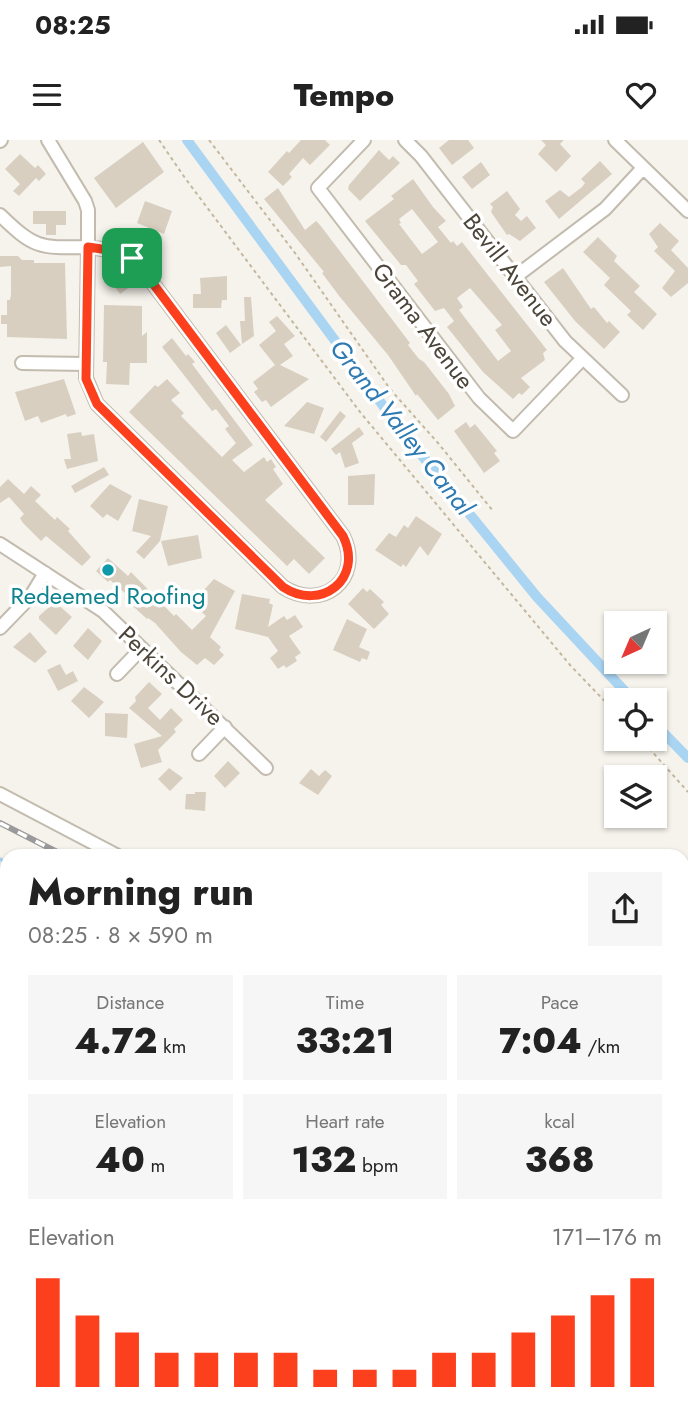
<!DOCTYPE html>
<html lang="en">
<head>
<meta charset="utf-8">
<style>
  :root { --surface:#fff; --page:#f6f6f6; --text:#222; --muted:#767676; --accent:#fc3f1d }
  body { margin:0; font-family:Jost,sans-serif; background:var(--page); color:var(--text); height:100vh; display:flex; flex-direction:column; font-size:26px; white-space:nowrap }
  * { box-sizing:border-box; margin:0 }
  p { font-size:23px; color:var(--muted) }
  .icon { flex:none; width:38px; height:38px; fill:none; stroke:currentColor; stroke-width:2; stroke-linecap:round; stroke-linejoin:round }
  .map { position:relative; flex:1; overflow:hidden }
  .drawer { position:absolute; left:0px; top:709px; width:690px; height:569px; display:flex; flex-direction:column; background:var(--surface); border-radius:21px 21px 0 0; box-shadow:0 2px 5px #0004 }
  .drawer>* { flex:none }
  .needle { width:46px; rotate:224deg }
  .fabs { position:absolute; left:604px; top:471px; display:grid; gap:14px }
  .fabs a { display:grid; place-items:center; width:63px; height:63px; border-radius:0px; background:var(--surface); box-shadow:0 2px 5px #0004; font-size:35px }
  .pin { position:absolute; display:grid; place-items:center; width:60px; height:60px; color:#fff; margin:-30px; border-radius:14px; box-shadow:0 4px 10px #0006 }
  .round { display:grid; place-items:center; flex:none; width:74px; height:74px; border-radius:0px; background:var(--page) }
  .overview { display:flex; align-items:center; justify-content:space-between; height:119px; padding:0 28px }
  h1 { font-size:38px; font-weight:800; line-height:52px }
  .metrics { display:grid; grid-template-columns:repeat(3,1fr); gap:10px; height:119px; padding:7px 28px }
  .metrics div { display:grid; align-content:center; border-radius:0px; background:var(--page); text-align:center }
  .metrics b { font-size:35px; font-weight:800 }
  .metrics small { font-size:19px; font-weight:400 }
  .metrics p { font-size:19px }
  .chart { height:196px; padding:14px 28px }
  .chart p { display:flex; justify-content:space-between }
  .chart svg { width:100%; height:126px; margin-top:7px; stroke:var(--accent); stroke-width:6 }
  .status { display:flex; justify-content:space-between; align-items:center; height:49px; padding:0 35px; background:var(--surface); direction:ltr }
  .status svg { height:19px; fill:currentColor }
  header { display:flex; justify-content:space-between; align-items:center; height:91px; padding:0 28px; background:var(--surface); font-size:32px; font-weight:800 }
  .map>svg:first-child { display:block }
  .green { fill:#d2eab5 }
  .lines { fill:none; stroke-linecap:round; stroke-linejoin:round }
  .stream { stroke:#a9d4f2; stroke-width:3.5 }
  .canal { stroke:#a9d4f2; stroke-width:10 }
  .building { fill:#d8cfc1; fill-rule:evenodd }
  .minor-casing { stroke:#c2bbae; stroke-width:16 }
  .major-casing { stroke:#e6c16a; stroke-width:19 }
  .path { stroke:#c4b79f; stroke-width:2; stroke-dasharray:3.5 3.5; stroke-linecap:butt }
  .minor { stroke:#fff; stroke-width:12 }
  .major { stroke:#ffe39c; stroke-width:16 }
  .rail-casing { stroke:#9a9a9a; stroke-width:6 }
  .rail { stroke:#fff; stroke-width:3.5; stroke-dasharray:10; stroke-linecap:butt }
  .route-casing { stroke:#fff; stroke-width:14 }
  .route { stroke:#fc3f1d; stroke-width:9 }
  .culture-dot { fill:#0f9aa8; stroke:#fff; stroke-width:2.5 }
  .labels { text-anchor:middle; stroke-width:7; stroke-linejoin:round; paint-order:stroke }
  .street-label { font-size:24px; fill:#4b4439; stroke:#fff }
  .culture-label { font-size:24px; fill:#0d838f; stroke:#fff }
  .water-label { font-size:26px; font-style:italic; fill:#2e7ab2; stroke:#fff }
</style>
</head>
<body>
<div class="status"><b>08:25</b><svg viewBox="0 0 49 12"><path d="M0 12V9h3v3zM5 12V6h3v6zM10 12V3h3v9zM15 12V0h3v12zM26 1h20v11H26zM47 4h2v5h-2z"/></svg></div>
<header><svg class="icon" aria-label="menu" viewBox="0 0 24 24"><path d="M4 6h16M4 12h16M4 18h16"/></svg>Tempo<svg class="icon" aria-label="heart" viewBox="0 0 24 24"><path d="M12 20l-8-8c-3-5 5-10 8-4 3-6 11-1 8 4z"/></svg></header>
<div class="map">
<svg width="688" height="1276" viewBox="0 0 688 1276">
  <rect width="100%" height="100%" fill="#f6f3ec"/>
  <!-- green -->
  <path class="green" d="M0 1205 7 1211V1270L68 1271 74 1276H0Z"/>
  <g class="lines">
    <!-- stream -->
    <path class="stream" d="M0 719 7 723
      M682 1068 685 1069
      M682 1084 688 1079
      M488 1276 492 1270"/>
    <!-- canal -->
    <path class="canal" d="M187 0 398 286 537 457 633 560
      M654 583 688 618"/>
  </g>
  <!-- building -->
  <path class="building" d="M301 0H325L330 5 310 25 303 18 289 34 292 37 283 46 268 32 287 11 289 13Z
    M449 0H468L474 8 452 25 439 8Z
    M541 0H564L560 4 571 16 556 32 538 14 546 5Z
    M143 2 164 32 116 68 94 38Z
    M379 10 389 20 393 16 400 23 360 61 348 49 349 45Z
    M20 14 35 28 38 25 46 34 39 41 36 38 19 56 13 51 20 44 5 29Z
    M600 21 612 34 559 79 545 61 560 50 569 57 582 47 585 43 581 39Z
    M481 22 490 35 472 49 462 37Z
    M413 39 433 67 446 81 438 87 451 103 453 101 457 106 462 102 547 210 543 213 545 220 521 238 530 247 522 255 519 253 513 259 483 232 447 187 454 181 444 168 435 171 414 144 418 141 406 125H401L365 81 394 59 391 56ZM412 69 438 102 422 114 399 84 401 83 399 79ZM470 148 502 185 495 190 511 211 498 221 459 170 463 167 457 158Z
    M278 48 305 90 316 81 320 85 410 203 408 205 419 219 424 222 449 254 455 266 438 280 417 254 416 256 388 215 340 157 322 133 324 132 264 59Z
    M507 51 520 69 515 75 521 81 527 76 536 88 520 101 509 94 507 95 491 72 493 67 490 64Z
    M145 61 172 71 164 94 137 83Z
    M33 71H66V85H56V95H46V84H33Z
    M660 83 679 101 671 110 688 128V143L671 157 662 148 675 131 654 111 658 107 649 94Z
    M598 97 617 116 614 121 640 146 634 152 657 174 643 190 627 175 631 171 604 145 610 138 583 112Z
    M0 116H18L22 120H34V123H65L67 199 7 197V184H1V175H7V160H10L11 154V126L0 127Z
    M563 128 591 169 594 167 607 183 609 181 620 192 604 209 575 181 544 142Z
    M120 132 131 146 120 154 110 140Z
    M227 136V160H222L221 168H193V154H201L200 138Z
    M244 157H251L254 196 242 204 240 181H245Z
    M104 165 142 166V196L147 192V223H130L129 245 106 244 107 222H103Z
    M277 176 295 196 284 204 293 216 280 225 309 239 271 267 266 260 262 262 254 252 258 249 253 242 275 225 259 205 276 191 269 182Z
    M226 185 241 205 230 213 216 193Z
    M172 198 186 216 188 214 195 222 192 224 253 305 232 320 244 332 264 317 267 322 271 319 276 327 273 329 283 344 265 360 325 418 309 434 294 419 287 426 129 272 155 245 158 247 167 239 180 253 171 260 184 273 181 276 222 317 236 303 225 289 229 286 216 269 212 271 162 207Z
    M64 239 76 274 67 277 66 274 41 283 38 276 25 281 15 252Z
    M307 262 324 268 314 294 284 286Z
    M340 271 346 276 326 302 320 297Z
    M466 282 470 288 475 284 497 311 494 313 500 321 484 333 454 291Z
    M359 287 364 294 352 303 359 323 345 328 340 312 336 315 331 309Z
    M81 292 82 296 94 294 98 321 67 329 64 319H71L67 294Z
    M104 327 109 335 75 353 71 346Z
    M375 334 374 365H348V336Z
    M8 339 24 354 31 346 41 355 35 361 55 380 57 377 70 389 68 391 91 417 82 426 46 396 41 401 23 383 20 378 24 374 9 357 0 363V347Z
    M110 344 132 356 118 381 107 374 103 378 90 366Z
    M139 359 168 366 160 401 144 419 136 412 151 396 132 391Z
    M416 376 442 394 428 416 420 406 406 427 403 424 401 427 375 410 389 393 396 397 404 385 408 388Z
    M198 395 202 418 168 426 161 401Z
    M108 418 128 436 131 432 174 476 176 474 192 490 206 476 192 463 214 439 235 451 210 497 221 507 219 510 224 515 214 525 205 518 197 525 181 512 155 483 148 478 147 479 124 458 127 455 110 440 108 442 96 431Z
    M363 448 367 452 370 449 384 462 381 465 389 474 374 489 348 464Z
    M242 454 270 459 269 463 273 465 268 487 284 476 287 480 295 475 303 487 289 496 301 513 295 517 297 521 286 528 284 525 278 529 270 518 278 511 268 497 235 489Z
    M55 462 72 477 56 495 39 479V476Z
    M347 479 367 489 359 507 370 512 367 520 362 518 360 522 333 510Z
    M88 488 102 501 88 520 73 506Z
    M30 492 47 512 35 523 13 507Z
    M60 524 66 535 73 531 78 541 58 551 47 530Z
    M149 542 162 554 148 568 160 580 171 568 183 580 174 589 176 592 158 610 162 622 141 628 134 604 162 596 129 568 136 561 135 557Z
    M84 547 104 562 89 578 71 561Z
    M105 573 128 574 127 598 105 596Z
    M228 621 240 633 225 648 214 636Z
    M169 628 183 638 170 651 158 639Z
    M311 629 319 636 325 630 332 636 318 655 299 643Z
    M195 652H206L205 671 185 669 186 654H195Z"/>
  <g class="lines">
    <defs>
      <path id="minor" d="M364 0 318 48 479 258 513 291 583 218
        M405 0 421 16 565 201 622 255
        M615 0 688 71
        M0 1 1 0
        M0 75C35 109 40 108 88 107V70L85 61 48 0
        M88 107C114 110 128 114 145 133L343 396C364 439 322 472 283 447L97 264 86 238Z
        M515 137 605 69 643 28
        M22 223 86 224
        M0 404 103 471 266 628
        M0 488 31 456 45 433
        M117 534 141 509
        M199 614 225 587
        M0 654 118 716
        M0 932 7 924
        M0 981 7 988
        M0 1108 7 1115
        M0 1142 7 1141
        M0 1207 7 1200
        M682 1216 688 1211
        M625 1276 631 1270"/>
      <path id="major" d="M0 776 7 779
        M0 805 7 808
        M0 853 7 838
        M682 1120 688 1123
        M682 1149 688 1152
        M0 1169 7 1176
        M104 1270 110 1276"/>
    </defs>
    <!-- minor casing -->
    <use href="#minor" class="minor-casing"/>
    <!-- major casing -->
    <use href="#major" class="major-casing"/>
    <!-- path -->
    <path class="path" d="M159 0 185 38 360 272 570 525 616 573
      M209 0 295 113 390 249 438 303 493 371
      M640 598 688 652
      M0 1226 7 1220"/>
    <!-- minor -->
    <use href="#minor" class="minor"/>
    <!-- major -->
    <use href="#major" class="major"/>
    <defs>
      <path id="rail" d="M0 683 65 716
        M682 1031 688 1034"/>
    </defs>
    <!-- rail casing -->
    <use href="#rail" class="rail-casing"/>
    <!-- rail -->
    <use href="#rail" class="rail"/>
  </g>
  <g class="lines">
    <defs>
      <path id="route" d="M88 107C114 110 128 114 145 133L343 396C364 439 321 472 283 447L97 264 86 239Z"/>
    </defs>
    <!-- route casing -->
    <use href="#route" class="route-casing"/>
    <!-- route -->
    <use href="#route" class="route"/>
  </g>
  <!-- markers -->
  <circle class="culture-dot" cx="108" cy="430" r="7"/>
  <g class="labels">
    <!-- street labels -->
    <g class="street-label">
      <text transform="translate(510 130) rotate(52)" y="8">Bevill Avenue</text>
      <text transform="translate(423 186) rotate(53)" y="8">Grama Avenue</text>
      <text transform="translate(171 536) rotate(43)" y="8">Perkins Drive</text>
    </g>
    <!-- culture labels -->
    <g class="culture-label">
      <text x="108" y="464">Redeemed Roofing</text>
    </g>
    <!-- water labels -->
    <g class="water-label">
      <text transform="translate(402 287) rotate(52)" y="9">Grand Valley Canal</text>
    </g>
  </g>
</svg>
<div class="fabs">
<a><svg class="needle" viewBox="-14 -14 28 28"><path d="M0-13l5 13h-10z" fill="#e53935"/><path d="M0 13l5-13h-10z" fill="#767676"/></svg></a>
<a><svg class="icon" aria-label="locate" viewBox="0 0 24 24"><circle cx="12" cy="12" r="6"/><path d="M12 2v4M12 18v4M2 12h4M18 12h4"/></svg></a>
<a><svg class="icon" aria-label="layers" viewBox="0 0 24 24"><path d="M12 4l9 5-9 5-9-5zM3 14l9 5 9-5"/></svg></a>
</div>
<div class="pin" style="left:132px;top:118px;background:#1e9e55"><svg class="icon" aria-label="arrive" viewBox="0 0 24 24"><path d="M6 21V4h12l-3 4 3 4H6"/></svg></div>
<section class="drawer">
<div class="overview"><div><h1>Morning run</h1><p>08:25 · 8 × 590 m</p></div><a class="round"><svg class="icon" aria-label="share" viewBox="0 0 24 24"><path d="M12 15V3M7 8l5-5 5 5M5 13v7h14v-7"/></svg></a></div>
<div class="metrics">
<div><p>Distance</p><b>4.72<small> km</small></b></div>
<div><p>Time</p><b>33:21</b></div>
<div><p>Pace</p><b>7:04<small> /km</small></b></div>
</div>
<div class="metrics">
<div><p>Elevation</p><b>40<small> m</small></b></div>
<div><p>Heart rate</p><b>132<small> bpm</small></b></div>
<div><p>kcal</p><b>368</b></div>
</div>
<div class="chart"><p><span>Elevation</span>171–176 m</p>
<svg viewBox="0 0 160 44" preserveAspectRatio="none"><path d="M5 44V6M15 44V19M25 44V25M35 44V32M45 44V32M55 44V32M65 44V32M75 44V38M85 44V38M95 44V38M105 44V32M115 44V32M125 44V25M135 44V19M145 44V12M155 44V6"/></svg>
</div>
</section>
</div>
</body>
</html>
